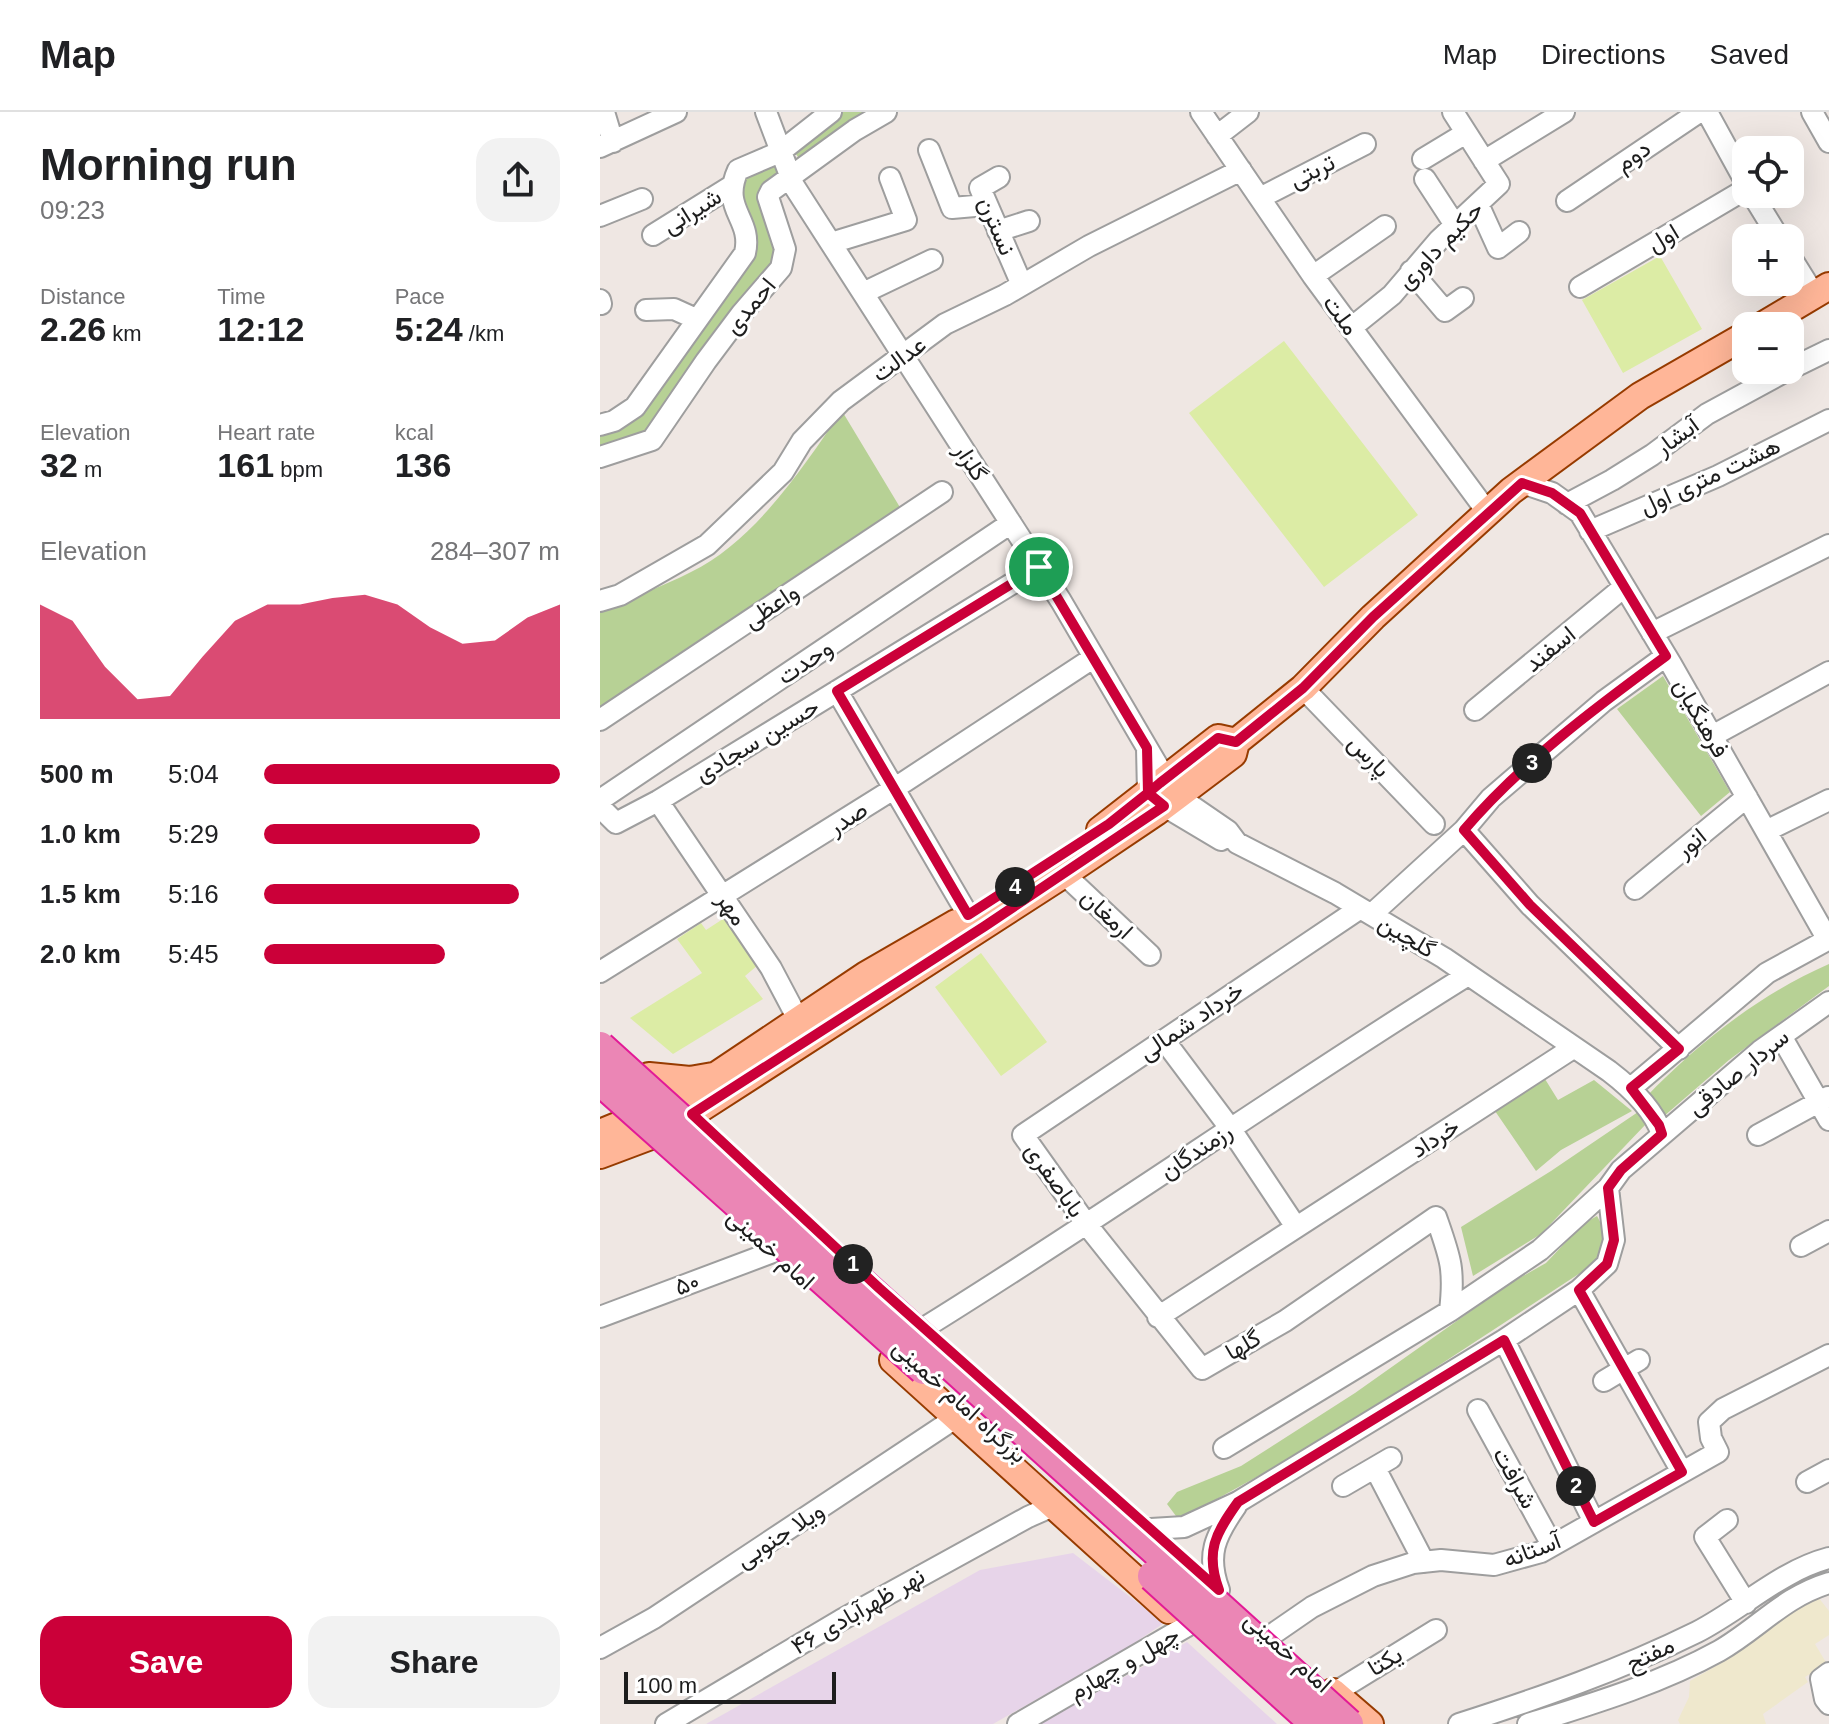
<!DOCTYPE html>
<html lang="en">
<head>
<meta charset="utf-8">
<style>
  :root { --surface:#fff; --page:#f2f2f2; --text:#202124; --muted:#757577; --line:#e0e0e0; --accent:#cb0039 }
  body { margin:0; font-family:Arial,Vazirmatn,sans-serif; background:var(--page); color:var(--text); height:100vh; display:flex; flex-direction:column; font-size:30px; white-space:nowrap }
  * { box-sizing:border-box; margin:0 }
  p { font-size:26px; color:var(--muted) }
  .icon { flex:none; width:44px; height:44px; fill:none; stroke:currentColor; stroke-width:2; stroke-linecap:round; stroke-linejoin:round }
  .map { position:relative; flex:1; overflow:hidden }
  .side { display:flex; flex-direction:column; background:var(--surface); width:600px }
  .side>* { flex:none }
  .tools { position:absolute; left:1132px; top:24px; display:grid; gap:16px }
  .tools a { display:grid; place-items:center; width:72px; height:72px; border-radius:16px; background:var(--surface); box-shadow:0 8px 32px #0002; font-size:40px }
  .scale { position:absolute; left:24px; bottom:20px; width:212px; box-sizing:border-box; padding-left:8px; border:4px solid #1d1d1d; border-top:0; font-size:22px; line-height:28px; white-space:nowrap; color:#1d1d1d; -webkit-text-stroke:6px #fff; paint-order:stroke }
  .pin { position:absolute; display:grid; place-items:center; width:68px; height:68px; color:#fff; margin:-34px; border:4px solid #fff; border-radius:50%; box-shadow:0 2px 8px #0007 }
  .km { position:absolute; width:40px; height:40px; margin:-20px; border-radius:50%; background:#222; color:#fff; font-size:22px; line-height:40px; text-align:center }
  .round { display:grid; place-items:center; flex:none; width:84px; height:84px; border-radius:24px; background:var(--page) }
  .headline { display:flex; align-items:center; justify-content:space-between; height:136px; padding:0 40px }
  h1 { font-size:44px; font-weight:700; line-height:60px }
  .stats { display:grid; grid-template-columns:repeat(3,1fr); gap:12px; height:136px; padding:8px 40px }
  .stats div { display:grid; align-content:center }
  .stats b { font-size:34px; font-weight:700 }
  .stats small { font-size:22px; font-weight:400 }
  .stats p { font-size:22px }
  .chart { height:224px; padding:16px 40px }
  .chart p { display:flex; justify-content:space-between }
  .chart svg { width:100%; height:144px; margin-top:8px; fill:var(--accent); opacity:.7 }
  .button { display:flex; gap:16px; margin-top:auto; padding:16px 40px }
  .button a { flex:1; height:92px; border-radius:24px; background:var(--accent); color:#fff; font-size:32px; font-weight:700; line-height:92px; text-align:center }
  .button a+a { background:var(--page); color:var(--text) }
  ul { padding:0 40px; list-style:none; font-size:26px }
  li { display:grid; grid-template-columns:128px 96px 1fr; align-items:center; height:60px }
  li i { height:20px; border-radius:10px; background:var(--accent) }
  header { display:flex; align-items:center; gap:48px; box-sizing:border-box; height:112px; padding:0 40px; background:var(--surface); border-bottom:2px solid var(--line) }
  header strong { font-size:38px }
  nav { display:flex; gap:44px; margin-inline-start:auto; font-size:28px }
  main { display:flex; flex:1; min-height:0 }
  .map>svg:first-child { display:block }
  .industrial { fill:#e7d4e9 }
  .farmland { fill:#efe8cd }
  .grass { fill:#dceca5 }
  .forest { fill:#b7d195 }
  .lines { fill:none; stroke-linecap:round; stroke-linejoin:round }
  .minor-casing { stroke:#9e9e9e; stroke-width:24 }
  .major-casing { stroke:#973b00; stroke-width:30 }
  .minor { stroke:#fff; stroke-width:20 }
  .major { stroke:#ffb698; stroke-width:26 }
  .highway-bridge-casing { stroke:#e21b97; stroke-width:34; stroke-linecap:butt }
  .highway-bridge { stroke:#eb86b5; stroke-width:30 }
  .route-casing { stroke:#fff; stroke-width:16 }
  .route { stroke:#cb0039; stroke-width:10 }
  .labels { text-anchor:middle; stroke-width:6; stroke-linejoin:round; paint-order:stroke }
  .street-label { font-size:24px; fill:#1d1d1d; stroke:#fff }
</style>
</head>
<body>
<header>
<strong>Map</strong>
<nav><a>Map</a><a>Directions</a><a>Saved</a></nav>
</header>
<main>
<section class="side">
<div class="headline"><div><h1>Morning run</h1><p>09:23</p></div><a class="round"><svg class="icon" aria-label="share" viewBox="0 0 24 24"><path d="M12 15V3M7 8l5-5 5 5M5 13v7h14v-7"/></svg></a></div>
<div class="stats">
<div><p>Distance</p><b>2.26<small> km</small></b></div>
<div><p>Time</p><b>12:12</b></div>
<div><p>Pace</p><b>5:24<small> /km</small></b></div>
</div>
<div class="stats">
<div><p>Elevation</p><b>32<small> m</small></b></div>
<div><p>Heart rate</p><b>161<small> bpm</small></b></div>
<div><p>kcal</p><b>136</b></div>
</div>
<div class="chart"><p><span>Elevation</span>284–307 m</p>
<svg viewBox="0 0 160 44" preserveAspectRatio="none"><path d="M0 44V9L10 14L20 28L30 38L40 37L50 25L60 14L70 9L80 9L90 7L100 6L110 9L120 16L130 21L140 20L150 13L160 9V44z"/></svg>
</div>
<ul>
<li><b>500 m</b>5:04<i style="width:100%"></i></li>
<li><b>1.0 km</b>5:29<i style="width:73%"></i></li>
<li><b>1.5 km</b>5:16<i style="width:86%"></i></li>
<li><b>2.0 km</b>5:45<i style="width:61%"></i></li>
</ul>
<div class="button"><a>Save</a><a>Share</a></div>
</section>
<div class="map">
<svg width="1229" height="1612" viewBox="0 0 1229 1612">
  <rect width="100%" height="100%" fill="#efe7e3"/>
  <!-- industrial -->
  <path class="industrial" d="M473 1441 564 1511 527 1536 393 1612H106L380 1458Z
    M587 1530 677 1612H440Z"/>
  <!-- farmland -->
  <path class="farmland" d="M1218 1485 1229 1499V1523L1215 1532 1227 1552 1205 1565 1208 1570 1163 1602 1166 1612H1080L1078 1608 1089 1585 1090 1569 1121 1551 1128 1543 1195 1487Z"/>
  <!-- grass -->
  <path class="grass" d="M1060 144 1102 217 1023 261 982 188Z
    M684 229 818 403 724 475 589 301Z
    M126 805 158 853 145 864 163 887 73 942 30 906 102 861 77 827 101 811 106 818Z
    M381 841 447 930 401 964 335 875Z"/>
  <!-- forest -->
  <path class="forest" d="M238 0H278L202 51 192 36Z
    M183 44 192 57 174 69 175 151 48 324 0 340V318L10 316 148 146 141 94 143 64Z
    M242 299 301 397 0 598V499C30 486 62 475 91 460 156 428 202 356 242 299Z
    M1063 564 1130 680 1101 704 1017 597Z
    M1229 852V874L1129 948 1063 1005 1046 985C1098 931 1160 882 1229 852Z
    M945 967 958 988 994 968 1032 999 961 1038 936 1059 895 999Z
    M1038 1000 1046 1012 941 1122 873 1164 861 1115 951 1059Z
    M997 1104C1008 1123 1005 1131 997 1150L786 1288 662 1362 579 1408 567 1392 577 1380 641 1354 755 1281 909 1172 946 1151 983 1112Z"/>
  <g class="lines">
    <defs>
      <path id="minor" d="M4 0 13 30
        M166 0 194 74 461 489 566 668 577 684 628 719 637 731 735 781 844 846 1009 959C1030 975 1053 996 1062 1022
        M601 0 713 164 888 401
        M1107 0 1146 71
        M1212 0 1229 30
        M617 24 648 0
        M0 35 76 0
        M329 38 352 96 386 93
        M823 47 866 21
        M884 49 964 0
        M399 65 380 76 422 173
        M825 67 855 113
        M1152 82 1179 126
        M660 86 765 32
        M967 89 1099 0
        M878 92 898 136 919 120
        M0 104 42 87
        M398 119 429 109
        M53 123 130 75
        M231 131 306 108 290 66
        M1190 144 1215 184
        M811 159 845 199 863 186
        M713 164 785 114
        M980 175 1146 77
        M263 181 332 148
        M0 188 1 192
        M46 198 74 197 96 207
        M751 216 792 183 839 128 899 72 853 0
        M1190 257 1229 238
        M0 313 14 309 35 295 145 141C153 106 120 98 138 58L180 40 231 0
        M0 345 52 328 106 249 142 201 181 156 185 137 168 85 171 79 255 18 286 0
        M922 371 952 381 980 401 1071 552 1228 828
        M967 392 1012 368 1052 343 1107 302 1188 258
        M990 419 1118 364 1229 308
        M0 489 20 483 107 433 183 360 202 329 241 289 345 212 405 183 489 134 641 58
        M1052 521 1229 433
        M703 576 834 712
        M237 579 368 803
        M875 598 1024 475
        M0 608 342 380
        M1112 624 1229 560
        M547 636 548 681 564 694 621 728
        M0 688 411 411
        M58 689 171 856 199 909
        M0 695 16 711 58 689 439 455
        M864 718 930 793 1079 937
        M1166 719 1229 688
        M464 762 550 843
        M1035 777 1147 685
        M759 797 423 1023 487 1113 602 1257 685 1209 836 1105C850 1145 855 1156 850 1199
        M772 802 864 718 891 686 1004 589 1066 544
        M0 860 295 676 493 546
        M1181 924 1229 1008
        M564 928 630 1016 696 1115
        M1031 976 1167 861 1229 827
        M1158 1023 1228 985
        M1201 1134 1229 1119
        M979 1178 1082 1360
        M0 1205 173 1140
        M558 1205 973 936
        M324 1216C508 1102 684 977 868 863
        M904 1228 994 1410
        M1004 1269 1039 1248
        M878 1298 952 1433
        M624 1336 850 1199 940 1138 1008 1076
        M775 1356 824 1450
        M1207 1370 1229 1358
        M743 1374 791 1346
        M1127 1408 1105 1425 1146 1491
        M551 1417 584 1415 638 1390 904 1228 979 1178 1007 1152 1014 1128 1008 1076 1021 1058 1160 939 1229 890
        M619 1478C606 1443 615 1424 636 1394
        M670 1524 712 1495 773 1464 813 1451 841 1448 894 1453 941 1440 1118 1340 1111 1326 1109 1310 1123 1297 1229 1243
        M0 1536 54 1506 357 1305
        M1229 1561 1221 1567 1225 1587 1229 1592
        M734 1581 836 1518
        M66 1612 241 1508 428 1405 453 1394
        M418 1612 587 1514
        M859 1612C940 1586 1020 1558 1097 1520 1142 1497 1180 1459 1229 1446
        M928 1612C992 1592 1059 1572 1119 1539 1159 1516 1183 1485 1229 1471"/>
      <path id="major" d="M1162 214 1229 174
        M500 718 618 626 636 630
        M49 964 90 968 113 964
        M0 1021 78 989 266 863 356 811
        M0 1043 48 1025 92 1002 464 762 556 700 633 642 636 630 703 576 773 505 911 379 1040 284 1146 223
        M293 1248 569 1498
        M733 1580 770 1612"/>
    </defs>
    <!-- minor casing -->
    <use href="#minor" class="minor-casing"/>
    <!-- major casing -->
    <use href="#major" class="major-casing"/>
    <!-- minor -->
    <use href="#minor" class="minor"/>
    <!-- major -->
    <use href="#major" class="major"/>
    <defs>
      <path id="highway-bridge" d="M0 935 748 1612
        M0 968 324 1257
        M553 1464 716 1612"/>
    </defs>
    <!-- highway-bridge casing -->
    <use href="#highway-bridge" class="highway-bridge-casing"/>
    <!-- highway-bridge -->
    <use href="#highway-bridge" class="highway-bridge"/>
  </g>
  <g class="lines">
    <defs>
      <path id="route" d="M439 455 547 636 548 681 564 694 385 814 92 1002 279 1176 619 1478C605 1440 615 1422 638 1390L904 1228 994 1410 1082 1360 979 1178 1007 1152 1014 1128 1008 1076 1021 1058 1062 1022 1059 1013 1031 976 1079 937 930 793 864 718C921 651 995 596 1066 544L980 401 952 381 922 371 773 505 703 576 636 630 618 626 560 671 548 681 509 712 368 803 237 579 439 455"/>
    </defs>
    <!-- route casing -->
    <use href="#route" class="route-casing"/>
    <!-- route -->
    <use href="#route" class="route"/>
  </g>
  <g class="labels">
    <!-- street labels -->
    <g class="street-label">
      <text transform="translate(1033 44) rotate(-34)" y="8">دوم</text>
      <text transform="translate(712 59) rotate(-27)" y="8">تربتی</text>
      <text transform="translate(92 99) rotate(-32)" y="8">شیرانی</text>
      <text transform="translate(397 114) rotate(67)" y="8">نسترن</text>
      <text transform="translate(1063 126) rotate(-31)" y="8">اول</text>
      <text transform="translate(840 133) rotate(-46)" y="8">حکیم داوری</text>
      <text transform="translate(150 194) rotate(-50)" y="8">احمدی</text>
      <text transform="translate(741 203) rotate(54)" y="8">ملت</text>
      <text transform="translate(299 247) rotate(-36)" y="8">عدالت</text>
      <text transform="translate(1077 324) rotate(-36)" y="8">آبشار</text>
      <text transform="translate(371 350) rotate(57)" y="8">گلزار</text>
      <text transform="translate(1110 364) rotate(-25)" y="8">هشت متری اول</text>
      <text transform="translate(171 494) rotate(-34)" y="8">واعظی</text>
      <text transform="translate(950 537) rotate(-39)" y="8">اسفند</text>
      <text transform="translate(205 550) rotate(-34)" y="8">وحدت</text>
      <text transform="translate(1101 606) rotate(60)" y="8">فرهنگیان</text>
      <text transform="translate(157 628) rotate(-31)" y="8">حسین سجادی</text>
      <text transform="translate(769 644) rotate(46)" y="8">پارس</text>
      <text transform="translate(248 706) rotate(-32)" y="8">صدر</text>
      <text transform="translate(1091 731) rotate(-39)" y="8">انور</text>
      <text transform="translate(132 797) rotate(56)" y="8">مهر</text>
      <text transform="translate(507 802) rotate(43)" y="8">ارمغان</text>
      <text transform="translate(807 824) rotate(31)" y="8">گلچین</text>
      <text transform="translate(591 909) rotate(-34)" y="8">خرداد شمالی</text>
      <text transform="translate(1138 960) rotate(-39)" y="8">سردار صادقی</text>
      <text transform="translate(835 1026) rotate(-33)" y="8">خرداد</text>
      <text transform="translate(596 1039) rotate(-34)" y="8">رزمندگان</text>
      <text transform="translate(455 1068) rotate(55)" y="8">باباصفری</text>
      <text transform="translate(171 1137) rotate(42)" y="8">امام خمینی</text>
      <text transform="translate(87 1172) rotate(-21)" y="8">۵۰</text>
      <text transform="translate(643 1233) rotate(-30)" y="8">گلها</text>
      <text transform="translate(360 1289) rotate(42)" y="8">بزرگراه امام خمینی</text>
      <text transform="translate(915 1366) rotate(61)" y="8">شرافت</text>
      <text transform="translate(180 1423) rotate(-33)" y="8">ویلا جنوبی</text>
      <text transform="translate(932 1438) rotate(-21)" y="8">آستانه</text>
      <text transform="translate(258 1499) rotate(-30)" y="8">نهر ظهرآبادی ۴۶</text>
      <text transform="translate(688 1540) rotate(42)" y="8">امام خمینی</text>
      <text transform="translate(1050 1542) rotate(-25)" y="8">مفتح</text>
      <text transform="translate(785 1549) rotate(-31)" y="8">یکتا</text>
      <text transform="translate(524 1551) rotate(-30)" y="8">چهل و چهارم</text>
    </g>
  </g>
</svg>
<div class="tools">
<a><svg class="icon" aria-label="locate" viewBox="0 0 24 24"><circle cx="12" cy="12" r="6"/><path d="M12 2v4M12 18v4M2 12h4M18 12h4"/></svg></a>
<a>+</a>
<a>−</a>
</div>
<div class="scale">100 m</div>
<div class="pin" style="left:439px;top:455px;background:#1e9e55"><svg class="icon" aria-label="arrive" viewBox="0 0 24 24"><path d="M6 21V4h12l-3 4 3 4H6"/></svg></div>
<b class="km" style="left:253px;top:1152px">1</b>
<b class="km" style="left:976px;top:1374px">2</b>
<b class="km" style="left:932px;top:651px">3</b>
<b class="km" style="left:415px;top:775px">4</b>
</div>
</main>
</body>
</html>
